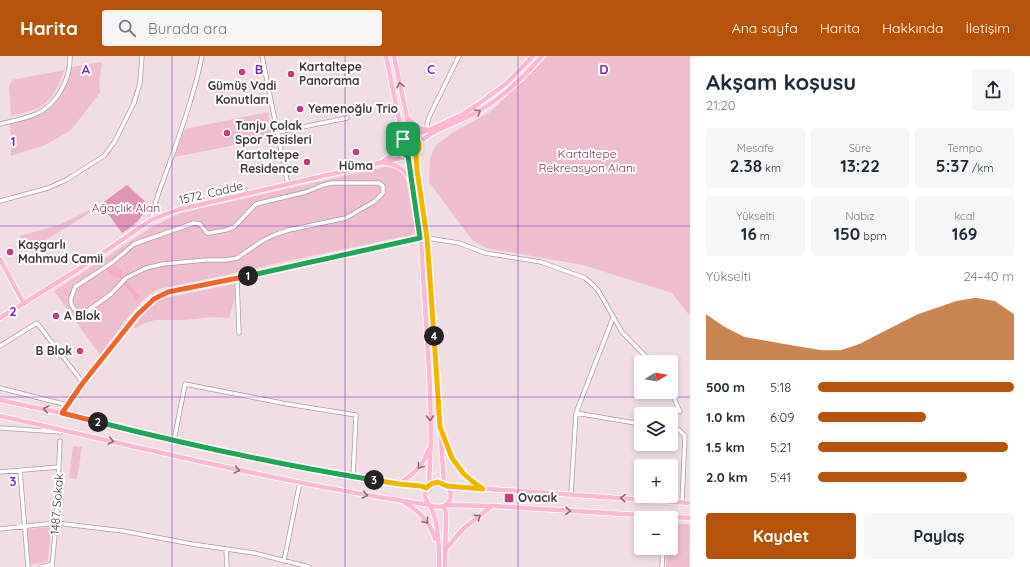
<!DOCTYPE html>
<html lang="tr">
<head>
<meta charset="utf-8">
<style>
  :root { --surface:#fff; --page:#f6f6f7; --text:#1f2937; --muted:#747a83; --accent:#b45309 }
  body { margin:0; font-family:Quicksand,sans-serif; background:var(--page); color:var(--text); height:100vh; display:flex; flex-direction:column; font-size:15px; white-space:nowrap }
  * { box-sizing:border-box; margin:0 }
  p { font-size:13px; color:var(--muted) }
  .icon { flex:none; width:22px; height:22px; fill:none; stroke:currentColor; stroke-width:2; stroke-linecap:round; stroke-linejoin:round }
  .map { position:relative; flex:1; overflow:hidden }
  .sheet { display:flex; flex-direction:column; background:var(--surface); width:340px }
  .sheet>* { flex:none }
  .needle { width:26px; rotate:79deg }
  .fabs { position:absolute; left:634px; top:299px; display:grid; gap:8px }
  .fabs a { display:grid; place-items:center; width:44px; height:44px; border-radius:4px; background:var(--surface); box-shadow:0 2px 6px #0003; font-size:20px }
  .pin { position:absolute; display:grid; place-items:center; width:34px; height:34px; color:#fff; margin:-17px; border-radius:8px; box-shadow:0 2px 6px #0006 }
  .km { position:absolute; width:20px; height:20px; margin:-10px; border-radius:50%; background:#222; color:#fff; font-size:11px; line-height:20px; text-align:center }
  .round { display:grid; place-items:center; flex:none; width:42px; height:42px; border-radius:4px; background:var(--page) }
  .summary { display:flex; align-items:center; justify-content:space-between; height:68px; padding:0 16px }
  h1 { font-size:22px; font-weight:700; line-height:30px }
  .stats { display:grid; grid-template-columns:repeat(3,1fr); gap:6px; height:68px; padding:4px 16px }
  .stats div { display:grid; align-content:center; border-radius:4px; background:var(--page); text-align:center }
  .stats b { font-size:17px; font-weight:700 }
  .stats small { font-size:11px; font-weight:400 }
  .stats p { font-size:11px }
  .chart { height:112px; padding:8px 16px }
  .chart p { display:flex; justify-content:space-between }
  .chart svg { width:100%; height:72px; margin-top:4px; fill:var(--accent); opacity:.7 }
  .cta { display:flex; gap:8px; margin-top:auto; padding:8px 16px }
  .cta a { flex:1; height:46px; border-radius:4px; background:var(--accent); color:#fff; font-size:16px; font-weight:700; line-height:46px; text-align:center }
  .cta a+a { background:var(--page); color:var(--text) }
  ul { padding:0 16px; list-style:none; font-size:13px }
  li { display:grid; grid-template-columns:64px 48px 1fr; align-items:center; height:30px }
  li i { height:10px; border-radius:5px; background:var(--accent) }
  header { display:flex; align-items:center; gap:24px; box-sizing:border-box; height:56px; padding:0 20px; background:var(--accent); color:#fff }
  header strong { font-size:19px }
  nav { display:flex; gap:22px; margin-inline-start:auto; font-size:14px }
  .search { width:280px; height:36px; background:var(--page); display:flex; align-items:center; gap:10px; box-sizing:border-box; padding:0 14px; border-radius:4px; color:var(--muted); font-size:15px }
  main { display:flex; flex:1; min-height:0 }
  .map>svg:first-child { display:block }
  .green { fill:#eebecf }
  .forest { fill:#e096b2 }
  .water { fill:#f7abc8 }
  .lines { fill:none; stroke-linecap:round; stroke-linejoin:round }
  .minor-casing { stroke:#ad9ca2; stroke-width:5 }
  .major-casing { stroke:#fff; stroke-width:6 }
  .minor { stroke:#fff; stroke-width:3.5 }
  .major { stroke:#f9b9d3; stroke-width:4.5 }
  .oneway { stroke:#8a6c78 }
  .split-1-casing { stroke:#fff; stroke-width:8 }
  .split-2-casing { stroke:#fff; stroke-width:8 }
  .split-3-casing { stroke:#fff; stroke-width:8 }
  .split-4-casing { stroke:#fff; stroke-width:8 }
  .split-5-casing { stroke:#fff; stroke-width:8 }
  .split-1 { stroke:#22a559; stroke-width:5 }
  .split-2 { stroke:#f0652b; stroke-width:5 }
  .split-3 { stroke:#22a559; stroke-width:5 }
  .split-4 { stroke:#f5b400; stroke-width:5 }
  .split-5 { stroke:#f5b400; stroke-width:5 }
  .grid { fill:none; stroke:#7b2cbf; stroke-width:1; stroke-opacity:0.55 }
  .poi-dot { fill:#c43e7d; stroke:#fff; stroke-width:1.5 }
  .labels { text-anchor:middle; stroke-width:4; stroke-linejoin:round; paint-order:stroke }
  .poi-label { font-size:12px; font-weight:bold; fill:#40393b; stroke:#fff; text-anchor:start }
  .park-label { font-size:12px; fill:#842e55; stroke:#fff }
  .street-label { font-size:12px; fill:#40393b; stroke:#fff }
  .grid-label { font-size:13px; text-anchor:middle; font-weight:bold; fill:#7b2cbf; stroke:#fff; stroke-width:4; stroke-linejoin:round; paint-order:stroke }
</style>
</head>
<body>
<header>
<strong>Harita</strong>
<div class="search"><svg class="icon" aria-label="search" viewBox="0 0 24 24"><circle cx="10" cy="10" r="6"/><path d="M15 15l6 6"/></svg>Burada ara</div>
<nav><a>Ana sayfa</a><a>Harita</a><a>Hakkında</a><a>İletişim</a></nav>
</header>
<main>
<div class="map">
<svg width="690" height="511" viewBox="0 0 690 511">
  <rect width="100%" height="100%" fill="#f0dee4"/>
  <!-- green -->
  <path class="green" d="M548 0H690V260L672 237 583 209 486 192 472 184 429 126 430 102 436 89 454 76 490 56Z
    M102 6C101 17 98 26 100 37L71 74 45 89 11 100 10 68C42 60 65 46 71 11Z
    M64 14C61 27 52 45 38 52 30 55 20 58 11 60L9 31 12 24Z
    M268 56 272 82 174 101 185 73Z
    M389 110C398 110 403 115 406 123L416 178 282 206 217 221 159 233C139 241 114 281 100 299L54 235 152 171 180 157Z
    M96 151H99L25 197 19 180 59 169Z
    M234 228 236 239 229 262 213 261 185 264H155L145 267 135 272 134 271C141 261 150 248 161 243Z
    M73 390 82 391 77 423 69 422Z
    M671 468H690L689 511H666V492H671Z
    M51 471 48 505 30 509 27 473Z"/>
  <!-- forest -->
  <path class="forest" d="M127 129 148 148C142 163 135 169 122 177L101 148Z"/>
  <!-- water -->
  <path class="water" d="M114 209 122 215V219L137 238H138L140 240 139 243 135 245 133 242 134 240 118 221H115L107 214Z"/>
  <g class="lines">
    <defs>
      <path id="minor" d="M262 0 288 129
        M0 68C12 65 24 63 36 58 57 49 71 22 70 0
        M430 75 427 69 429 61 459 0
        M278 76 347 62
        M331 127H379L383 130V137L375 145 346 162 289 174 274 179 262 185 237 202 226 204H206L163 208 146 212 126 222 111 238 79 261 71 248V242L75 231 113 206 134 188 194 167 200 168 207 177H210L226 174 234 171 256 148 306 136 318 131Z
        M0 145 48 132 66 124 104 100 115 85 134 47 140 27 142 0
        M151 164C155 143 164 123 171 103 183 69 195 35 202 0
        M237 223 239 277
        M0 290 37 267 83 327
        M0 332 67 349
        M671 335 680 356
        M61 357 83 327 137 259 154 243 168 236C252 220 336 200 420 182H427L459 187 485 197 541 206 585 222 593 229 598 234 622 276 651 306
        M576 357 641 368
        M0 372 61 376
        M671 372 679 374 685 380 682 446
        M174 385 185 328 287 348 356 359 353 421
        M20 415 28 511
        M0 416 59 411
        M571 438 576 357 613 262
        M0 473 56 467 123 475 192 488 254 497 309 511
        M226 493 227 511
        M284 505 300 426
        M41 511 52 508
        M52 511 56 467 60 385
        M662 511 663 492"/>
      <path id="major" d="M386 0 403 83
        M394 0 411 80
        M407 62 420 72 429 74
        M419 87C435 72 460 66 479 55 503 41 524 21 542 0
        M400 88 401 95 408 100
        M416 98 417 114 427 182 444 428
        M408 100 421 184 430 331 431 384 429 429
        M382 106 393 98 405 81 429 74 463 58 477 49 507 27 533 0
        M384 107C397 108 404 113 410 123
        M0 203 24 248
        M0 262 82 211 151 164 177 154 413 99C422 94 421 84 411 80
        M0 344 61 357 174 385 311 414 399 428 421 430 426 432
        M0 360C143 392 285 428 430 449 454 458 457 430 440 426 433 424 426 430 425 437 424 445 431 450 433 456 439 473 439 494 439 511
        M443 378C452 403 459 416 482 432
        M399 428C412 419 424 410 428 394
        M447 430 690 447
        M405 447C419 454 431 468 435 483
        M446 449 493 450 690 462
        M444 450 446 458 445 511
        M445 494 463 473 492 450"/>
    </defs>
    <!-- minor casing -->
    <use href="#minor" class="minor-casing"/>
    <!-- major casing -->
    <use href="#major" class="major-casing"/>
    <!-- minor -->
    <use href="#minor" class="minor"/>
    <!-- major -->
    <use href="#major" class="major"/>
  </g>
  <!-- one-way arrows -->
  <defs><path id="oneway-chevron" d="M-2-3.5L2.5 0L-2 3.5" fill="none" stroke-width="1.6" stroke-linecap="round" stroke-linejoin="round"/></defs>
  <g class="oneway">
    <use href="#oneway-chevron" transform="translate(400 29) rotate(-102)"/>
    <use href="#oneway-chevron" transform="translate(478 56) rotate(-31)"/>
    <use href="#oneway-chevron" transform="translate(46 353) rotate(-167)"/>
    <use href="#oneway-chevron" transform="translate(430 362) rotate(89)"/>
    <use href="#oneway-chevron" transform="translate(111 385) rotate(13)"/>
    <use href="#oneway-chevron" transform="translate(420 410) rotate(128)"/>
    <use href="#oneway-chevron" transform="translate(237 414) rotate(11)"/>
    <use href="#oneway-chevron" transform="translate(365 439) rotate(11)"/>
    <use href="#oneway-chevron" transform="translate(623 442) rotate(-176)"/>
    <use href="#oneway-chevron" transform="translate(568 455) rotate(3)"/>
    <use href="#oneway-chevron" transform="translate(478 461) rotate(-36)"/>
    <use href="#oneway-chevron" transform="translate(426 465) rotate(51)"/>
  </g>
  <g class="lines">
    <defs>
      <path id="split-1" d="M248 220 420 182 408 100C400 97 397 90 403 83"/>
      <path id="split-2" d="M98 366 62 357 82 328 137 259 154 243 168 236 248 220"/>
      <path id="split-3" d="M98 366C189 389 281 409 374 424"/>
      <path id="split-4" d="M374 424 399 428 421 430 426 432 431 428 438 426 447 430 483 433 472 425 463 417 452 402 440 371 434 280"/>
      <path id="split-5" d="M403 83 408 80H411L416 82 419 87V93L416 98 417 114 427 182 434 280"/>
    </defs>
    <!-- split-1 casing -->
    <use href="#split-1" class="split-1-casing"/>
    <!-- split-2 casing -->
    <use href="#split-2" class="split-2-casing"/>
    <!-- split-3 casing -->
    <use href="#split-3" class="split-3-casing"/>
    <!-- split-4 casing -->
    <use href="#split-4" class="split-4-casing"/>
    <!-- split-5 casing -->
    <use href="#split-5" class="split-5-casing"/>
    <!-- split-1 -->
    <use href="#split-1" class="split-1"/>
    <!-- split-2 -->
    <use href="#split-2" class="split-2"/>
    <!-- split-3 -->
    <use href="#split-3" class="split-3"/>
    <!-- split-4 -->
    <use href="#split-4" class="split-4"/>
    <!-- split-5 -->
    <use href="#split-5" class="split-5"/>
  </g>
  <!-- grid -->
  <path class="grid" d="M172 0V511M345 0V511M518 0V511M0 170H690M0 341H690"/>
  <!-- markers -->
  <g class="poi-dot">
    <circle cx="242" cy="16" r="4"/>
    <circle cx="291" cy="18" r="4"/>
    <circle cx="300" cy="53" r="4"/>
    <circle cx="227" cy="77" r="4"/>
    <circle cx="356" cy="96" r="4"/>
    <circle cx="307" cy="106" r="4"/>
    <circle cx="10" cy="196" r="4"/>
    <circle cx="56" cy="260" r="4"/>
    <circle cx="80" cy="295" r="4"/>
    <rect x="504" y="437" width="10" height="10" rx="2"/>
  </g>
  <g class="labels">
    <!-- poi labels -->
    <g class="poi-label">
      <text x="299" y="15">Kartaltepe<tspan x="299" dy="14">Panorama</tspan></text>
      <text x="242" y="34" text-anchor="middle">Gümüş Vadi<tspan x="242" dy="14">Konutları</tspan></text>
      <text x="308" y="57">Yemenoğlu Trio</text>
      <text x="235" y="74">Tanju Çolak<tspan x="235" dy="14">Spor Tesisleri</tspan></text>
      <text x="299" y="103" text-anchor="end">Kartaltepe<tspan x="299" dy="14">Residence</tspan></text>
      <text x="356" y="114" text-anchor="middle">Hüma</text>
      <text x="18" y="193">Kaşgarlı<tspan x="18" dy="14">Mahmud Camii</tspan></text>
      <text x="64" y="264">A Blok</text>
      <text x="72" y="299" text-anchor="end">B Blok</text>
      <text x="518" y="446">Ovacık</text>
    </g>
    <!-- park labels -->
    <g class="park-label">
      <text x="587" y="102">Kartaltepe<tspan x="587" dy="14">Rekreasyon Alanı</tspan></text>
      <text x="126" y="156">Ağaçlık Alan</text>
    </g>
    <!-- street labels -->
    <g class="street-label">
      <text transform="translate(211 137) rotate(-13)" y="4">1572. Cadde</text>
      <text transform="translate(57 448) rotate(-86)" y="4">1487. Sokak</text>
    </g>
  </g>
  <g class="grid-label">
    <text x="86" y="18">A</text>
    <text x="259" y="18">B</text>
    <text x="431" y="18">C</text>
    <text x="604" y="18">D</text>
    <text x="13" y="90">1</text>
    <text x="13" y="260">2</text>
    <text x="13" y="430">3</text>
  </g>
</svg>
<div class="fabs">
<a><svg class="needle" viewBox="-14 -14 28 28"><path d="M0-13l5 13h-10z" fill="#e53935"/><path d="M0 13l5-13h-10z" fill="#747a83"/></svg></a>
<a><svg class="icon" aria-label="layers" viewBox="0 0 24 24"><path d="M12 4l9 5-9 5-9-5zM3 14l9 5 9-5"/></svg></a>
<a>+</a>
<a>−</a>
</div>
<div class="pin" style="left:403px;top:83px;background:#1e9e55"><svg class="icon" aria-label="arrive" viewBox="0 0 24 24"><path d="M6 21V4h12l-3 4 3 4H6"/></svg></div>
<b class="km" style="left:248px;top:220px">1</b>
<b class="km" style="left:98px;top:366px">2</b>
<b class="km" style="left:374px;top:424px">3</b>
<b class="km" style="left:434px;top:280px">4</b>
</div>
<section class="sheet">
<div class="summary"><div><h1>Akşam koşusu</h1><p>21:20</p></div><a class="round"><svg class="icon" aria-label="share" viewBox="0 0 24 24"><path d="M12 15V3M7 8l5-5 5 5M5 13v7h14v-7"/></svg></a></div>
<div class="stats">
<div><p>Mesafe</p><b>2.38<small> km</small></b></div>
<div><p>Süre</p><b>13:22</b></div>
<div><p>Tempo</p><b>5:37<small> /km</small></b></div>
</div>
<div class="stats">
<div><p>Yükselti</p><b>16<small> m</small></b></div>
<div><p>Nabız</p><b>150<small> bpm</small></b></div>
<div><p>kcal</p><b>169</b></div>
</div>
<div class="chart"><p><span>Yükselti</span>24–40 m</p>
<svg viewBox="0 0 160 44" preserveAspectRatio="none"><path d="M0 44V16L10 24L20 30L30 32L40 34L50 36L60 38L70 38L80 34L90 28L100 22L110 16L120 12L130 8L140 6L150 8L160 16V44z"/></svg>
</div>
<ul>
<li><b>500 m</b>5:18<i style="width:100%"></i></li>
<li><b>1.0 km</b>6:09<i style="width:55%"></i></li>
<li><b>1.5 km</b>5:21<i style="width:97%"></i></li>
<li><b>2.0 km</b>5:41<i style="width:76%"></i></li>
</ul>
<div class="cta"><a>Kaydet</a><a>Paylaş</a></div>
</section>
</main>
</body>
</html>
